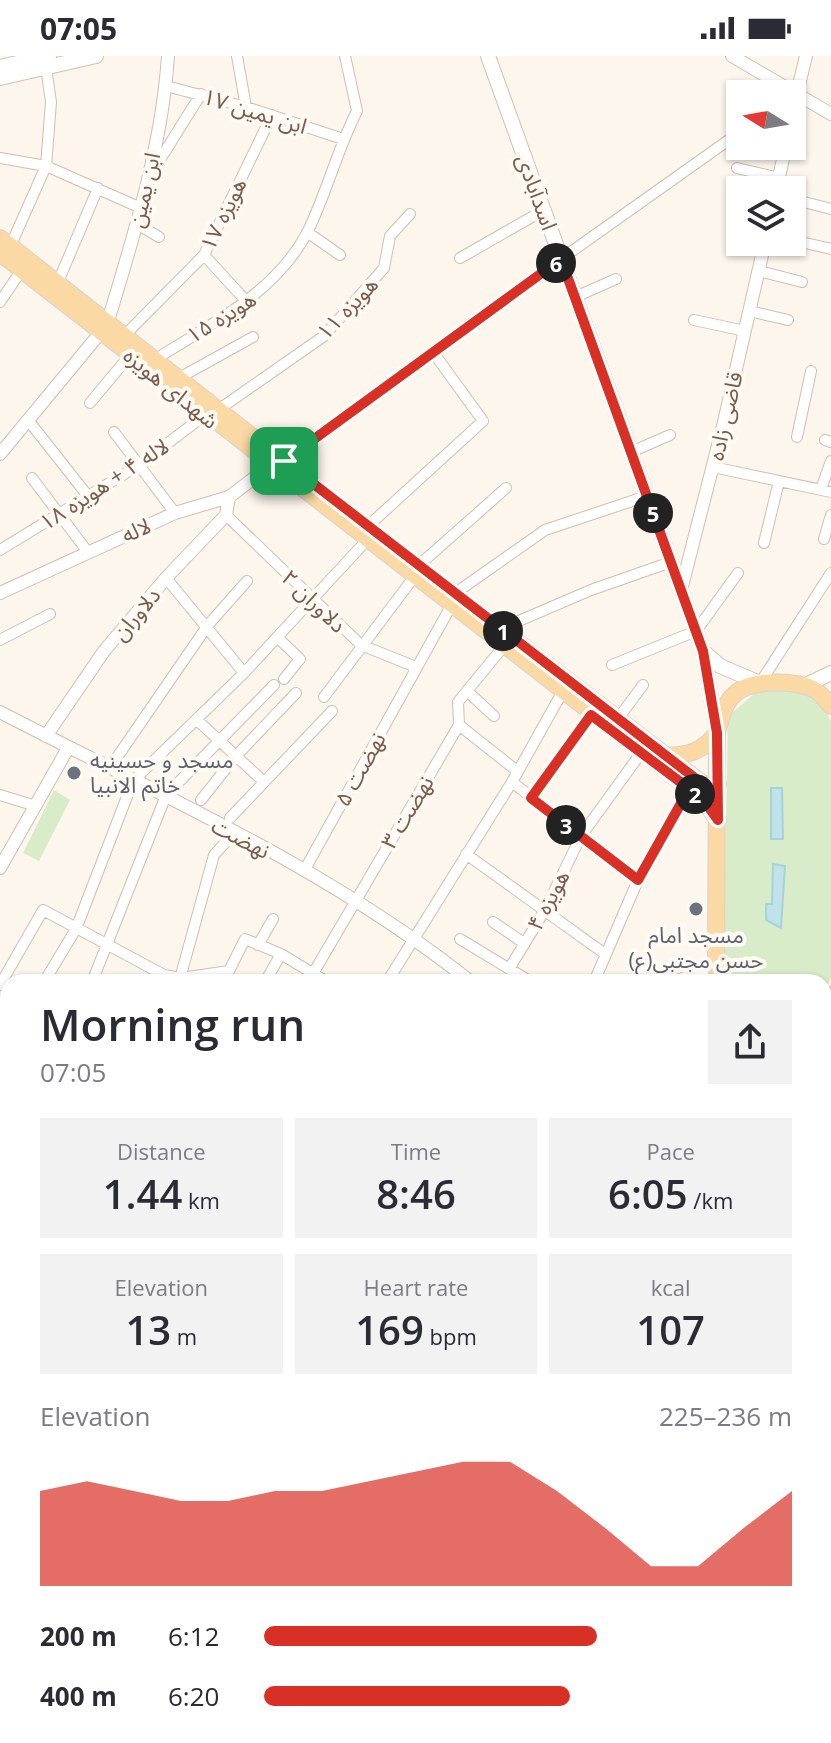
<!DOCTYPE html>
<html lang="en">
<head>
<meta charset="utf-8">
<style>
  :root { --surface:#fff; --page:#f2f2f3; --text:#2b2b33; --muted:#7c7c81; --accent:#d93025 }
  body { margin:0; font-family:"Open Sans","Noto Sans Arabic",sans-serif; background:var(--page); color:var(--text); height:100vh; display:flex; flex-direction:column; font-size:30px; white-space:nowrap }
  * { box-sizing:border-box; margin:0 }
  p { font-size:26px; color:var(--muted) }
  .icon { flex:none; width:44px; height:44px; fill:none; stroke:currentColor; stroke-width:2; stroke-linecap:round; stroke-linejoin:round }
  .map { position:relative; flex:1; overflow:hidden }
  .side { position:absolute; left:0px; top:918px; width:832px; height:770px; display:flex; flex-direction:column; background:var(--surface); border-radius:24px 24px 0 0; box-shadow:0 2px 6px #0004 }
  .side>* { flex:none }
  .needle { width:52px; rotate:281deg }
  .tools { position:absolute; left:726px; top:24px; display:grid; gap:16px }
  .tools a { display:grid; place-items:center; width:80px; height:80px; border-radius:0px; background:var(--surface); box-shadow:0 2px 6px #0004; font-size:40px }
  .pin { position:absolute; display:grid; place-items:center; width:68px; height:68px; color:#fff; margin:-34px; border-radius:16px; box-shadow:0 4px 12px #0006 }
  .km { position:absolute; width:40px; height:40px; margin:-20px; border-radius:50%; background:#222; color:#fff; font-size:22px; line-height:40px; text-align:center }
  .round { display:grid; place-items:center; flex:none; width:84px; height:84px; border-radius:0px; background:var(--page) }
  .headline { display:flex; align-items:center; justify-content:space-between; height:136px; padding:0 40px }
  h1 { font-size:44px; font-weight:600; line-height:60px }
  .figures { display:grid; grid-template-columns:repeat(3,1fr); gap:12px; height:136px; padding:8px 40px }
  .figures div { display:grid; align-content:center; border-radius:0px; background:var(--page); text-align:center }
  .figures b { font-size:40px; font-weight:600 }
  .figures small { font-size:22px; font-weight:400 }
  .figures p { font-size:22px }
  .chart { height:224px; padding:16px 40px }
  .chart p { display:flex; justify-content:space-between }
  .chart svg { width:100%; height:144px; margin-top:8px; fill:var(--accent); opacity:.7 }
  ul { padding:0 40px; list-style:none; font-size:26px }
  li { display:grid; grid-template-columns:128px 96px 1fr; align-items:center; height:60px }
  li i { height:20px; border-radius:10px; background:var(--accent) }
  .status { display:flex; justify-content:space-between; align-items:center; height:56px; padding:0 40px; background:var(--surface); direction:ltr }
  .status svg { height:22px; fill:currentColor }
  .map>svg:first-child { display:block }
  .green { fill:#d8ecc9; fill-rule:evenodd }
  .water { fill:#bfe3e8; stroke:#a5d3da; stroke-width:2 }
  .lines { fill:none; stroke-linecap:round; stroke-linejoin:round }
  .minor-casing { stroke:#d1beb0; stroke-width:12 }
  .tertiary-casing { stroke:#d1beb0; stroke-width:14 }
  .secondary-casing { stroke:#d6c0b0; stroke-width:16 }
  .primary-casing { stroke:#dad1cd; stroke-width:18 }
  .minor { stroke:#fff; stroke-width:10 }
  .tertiary { stroke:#fff; stroke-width:12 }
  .secondary { stroke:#fff; stroke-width:14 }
  .primary { stroke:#fbd9a5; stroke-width:16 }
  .route-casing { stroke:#fff; stroke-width:16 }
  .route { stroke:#d93025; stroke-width:10 }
  .worship-dot { fill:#6b7280; stroke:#fffaf3; stroke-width:3 }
  .labels { text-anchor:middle; stroke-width:8; stroke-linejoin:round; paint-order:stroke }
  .street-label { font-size:22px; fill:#7a5c4d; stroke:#fffaf3 }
  .worship-label { font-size:22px; fill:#5b616d; stroke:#fffaf3; text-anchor:start }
</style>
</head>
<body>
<div class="status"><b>07:05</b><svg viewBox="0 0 49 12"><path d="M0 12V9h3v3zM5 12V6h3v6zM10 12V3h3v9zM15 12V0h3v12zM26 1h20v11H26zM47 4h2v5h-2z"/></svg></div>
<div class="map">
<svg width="831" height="1687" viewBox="0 0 831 1687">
  <rect width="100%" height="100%" fill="#fdf6ec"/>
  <!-- green -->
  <path class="green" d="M780 632C806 634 820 640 831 665V922L824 936V926H724L723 921 728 660 755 637ZM771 732H782L783 783 771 782Z
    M54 734 70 744 39 805 23 797Z
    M824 1040 831 1058V1131L824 1128Z"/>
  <!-- water -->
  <path class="water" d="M771 732H782L783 783H771Z
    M773 808 785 810 781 872 766 864V848H772Z"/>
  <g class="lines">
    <defs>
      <path id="minor" d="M237 0 246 51
        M166 30 246 51 343 83
        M0 102 46 110 141 152
        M737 112 779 122
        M151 118 201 38
        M792 143 831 153
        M137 168 159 181
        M307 176 340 199
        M792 184 831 193
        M10 191 46 110 51 46 46 11
        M204 199 247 246
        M460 202 544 154
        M561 203 740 76
        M759 215 802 226
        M58 226 98 132
        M575 241 616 223
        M0 246 21 215
        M749 255 788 264
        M694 264 745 275
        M125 279 204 199 272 59
        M154 304C211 268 276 237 308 175 327 136 337 94 357 55L345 0
        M179 322 253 281
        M90 347 130 299
        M218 354 324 280 384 212 390 180 410 158
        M28 364 88 440
        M114 376 175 457
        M797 381 811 315
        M825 384 831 386
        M631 396 670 379
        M713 411 831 436
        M32 422 87 495
        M821 433 831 405
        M226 459 361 589 416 611
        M367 471 483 365 433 296
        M824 483 831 459
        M764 487 779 425
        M0 494 139 409 205 359
        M418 510 506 432
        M166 522 244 617
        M454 538 545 474 647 440
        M500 573 591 534 671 506
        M277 581 300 603 284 623
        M0 584 50 558
        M612 609 696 575 738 517
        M760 627 831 517
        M467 635 494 660
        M324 641 414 521
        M197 664 262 724
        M617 664 643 629
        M459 669 458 646 503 591
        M459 669 517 715
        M109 713 208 569 247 525
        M512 726 638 824
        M175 730 274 629
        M0 739 36 750
        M531 742 591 659
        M201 744 236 700 296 637
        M230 762 332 655
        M466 798 605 898
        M304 815 451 550
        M493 866 524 887
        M460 883 531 926
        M258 889 273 863
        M509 913 545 854 581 780 641 697
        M44 926 76 873 133 725 244 617 367 484
        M92 926 165 742
        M179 926 214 799 233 778
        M265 926 281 898
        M308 926 459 669
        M387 926 512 726 563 635
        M594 926 638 824 689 733
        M0 929 43 854 164 919 181 922 229 915 245 883 281 898 327 926
        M0 1038 8 1008
        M0 1046 8 1048
        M824 1170 831 1175
        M0 1276 8 1275
        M0 1598H8
        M39 1680V1687
        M107 1680V1687"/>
      <path id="tertiary" d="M732 0 831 58
        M792 58 806 0
        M776 134 786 90
        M108 265C134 179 162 90 168 0
        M0 398 101 276
        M284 405 561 203
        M681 534 724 366 765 186
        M0 537 175 457 229 441 270 410
        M0 656C160 739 330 813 471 926
        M46 680 104 595 166 522 226 459 229 441
        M0 812 68 692
        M674 926 715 912
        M0 951 8 955"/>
      <path id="secondary" d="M488 0 703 595 717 676
        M0 11 49 0
        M0 22 96 0
        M703 595 720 610 760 627
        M804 630 831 617"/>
      <path id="primary" d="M0 182 349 457
        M0 197 703 743 718 764
        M431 520 704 729 718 728
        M663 700C687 700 702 696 717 677
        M716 926 717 677C721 663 723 648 735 638 750 623 795 624 813 633 820 636 826 644 831 650
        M824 947 831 939
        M824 977 831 985"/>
    </defs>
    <!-- minor casing -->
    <use href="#minor" class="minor-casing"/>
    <!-- tertiary casing -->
    <use href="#tertiary" class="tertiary-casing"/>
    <!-- secondary casing -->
    <use href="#secondary" class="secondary-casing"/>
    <!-- primary casing -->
    <use href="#primary" class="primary-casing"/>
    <!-- minor -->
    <use href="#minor" class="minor"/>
    <!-- tertiary -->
    <use href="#tertiary" class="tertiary"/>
    <!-- secondary -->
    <use href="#secondary" class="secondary"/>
    <!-- primary -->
    <use href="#primary" class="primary"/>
  </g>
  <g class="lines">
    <defs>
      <path id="route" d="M284 405 704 729 703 743 591 659 531 742 638 824 689 733 703 743 718 764 717 677 703 595 561 203 284 405"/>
    </defs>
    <!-- route casing -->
    <use href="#route" class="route-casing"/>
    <!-- route -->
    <use href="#route" class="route"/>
  </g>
  <!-- markers -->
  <g class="worship-dot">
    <circle cx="74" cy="717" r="8"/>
    <circle cx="696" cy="853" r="8"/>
  </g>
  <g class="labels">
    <!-- street labels -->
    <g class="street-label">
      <text transform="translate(255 55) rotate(17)" y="8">ابن یمین ۱۷</text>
      <text transform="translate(144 134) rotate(-77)" y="8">ابن یمین</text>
      <text transform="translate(537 136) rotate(70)" y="8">اسدآبادی</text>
      <text transform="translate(223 158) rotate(-64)" y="8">هویزه ۱۷</text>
      <text transform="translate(347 252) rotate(-46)" y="8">هویزه ۱۱</text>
      <text transform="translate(221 261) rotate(-32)" y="8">هویزه ۱۵</text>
      <text transform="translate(171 332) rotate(39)" y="8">شهدای هویزه</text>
      <text transform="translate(725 360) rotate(-77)" y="8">قاضی زاده</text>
      <text transform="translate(104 428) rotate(-33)" y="8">لاله ۴ + هویزه ۱۸</text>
      <text transform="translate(136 474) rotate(-24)" y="8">لاله</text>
      <text transform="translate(314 545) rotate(44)" y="8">دلاوران ۲</text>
      <text transform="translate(136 558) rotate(-50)" y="8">دلاوران</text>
      <text transform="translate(360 713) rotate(-61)" y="8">نهضت ۵</text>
      <text transform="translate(407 756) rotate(-59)" y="8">نهضت ۳</text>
      <text transform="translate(241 782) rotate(28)" y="8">نهضت</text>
      <text transform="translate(548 844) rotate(-62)" y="8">هویزه ۴</text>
    </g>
    <!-- worship labels -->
    <g class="worship-label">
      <text x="90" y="712">مسجد و حسینیه<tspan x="90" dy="25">خاتم الانبیا</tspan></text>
      <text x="696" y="887" text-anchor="middle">مسجد امام<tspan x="696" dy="25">حسن مجتبی(ع)</tspan></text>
    </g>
  </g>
</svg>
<div class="tools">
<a><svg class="needle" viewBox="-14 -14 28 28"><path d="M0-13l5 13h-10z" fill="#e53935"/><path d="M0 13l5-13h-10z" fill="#7c7c81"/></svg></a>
<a><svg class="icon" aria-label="layers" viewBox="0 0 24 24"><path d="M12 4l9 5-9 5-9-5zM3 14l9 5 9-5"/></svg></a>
</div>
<div class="pin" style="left:284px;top:405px;background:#1e9e55"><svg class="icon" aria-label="arrive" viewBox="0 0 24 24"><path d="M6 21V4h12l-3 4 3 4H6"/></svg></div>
<b class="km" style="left:503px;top:575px">1</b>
<b class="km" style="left:695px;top:738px">2</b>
<b class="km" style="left:566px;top:769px">3</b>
<b class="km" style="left:653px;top:457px">5</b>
<b class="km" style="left:556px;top:207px">6</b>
<section class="side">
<div class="headline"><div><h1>Morning run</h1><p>07:05</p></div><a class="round"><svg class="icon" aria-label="share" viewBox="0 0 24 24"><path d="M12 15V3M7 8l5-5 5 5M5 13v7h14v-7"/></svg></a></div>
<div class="figures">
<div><p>Distance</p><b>1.44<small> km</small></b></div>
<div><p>Time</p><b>8:46</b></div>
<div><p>Pace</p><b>6:05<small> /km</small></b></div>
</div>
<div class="figures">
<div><p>Elevation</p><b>13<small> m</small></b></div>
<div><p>Heart rate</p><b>169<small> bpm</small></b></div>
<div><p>kcal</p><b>107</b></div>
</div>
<div class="chart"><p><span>Elevation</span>225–236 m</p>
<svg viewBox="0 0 160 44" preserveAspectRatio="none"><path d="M0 44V15L10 12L20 15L30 18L40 18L50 15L60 15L70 12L80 9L90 6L100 6L110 15L120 26L130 38L140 38L150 26L160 15V44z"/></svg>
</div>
<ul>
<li><b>200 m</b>6:12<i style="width:63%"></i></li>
<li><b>400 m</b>6:20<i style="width:58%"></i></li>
</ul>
</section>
</div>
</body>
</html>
